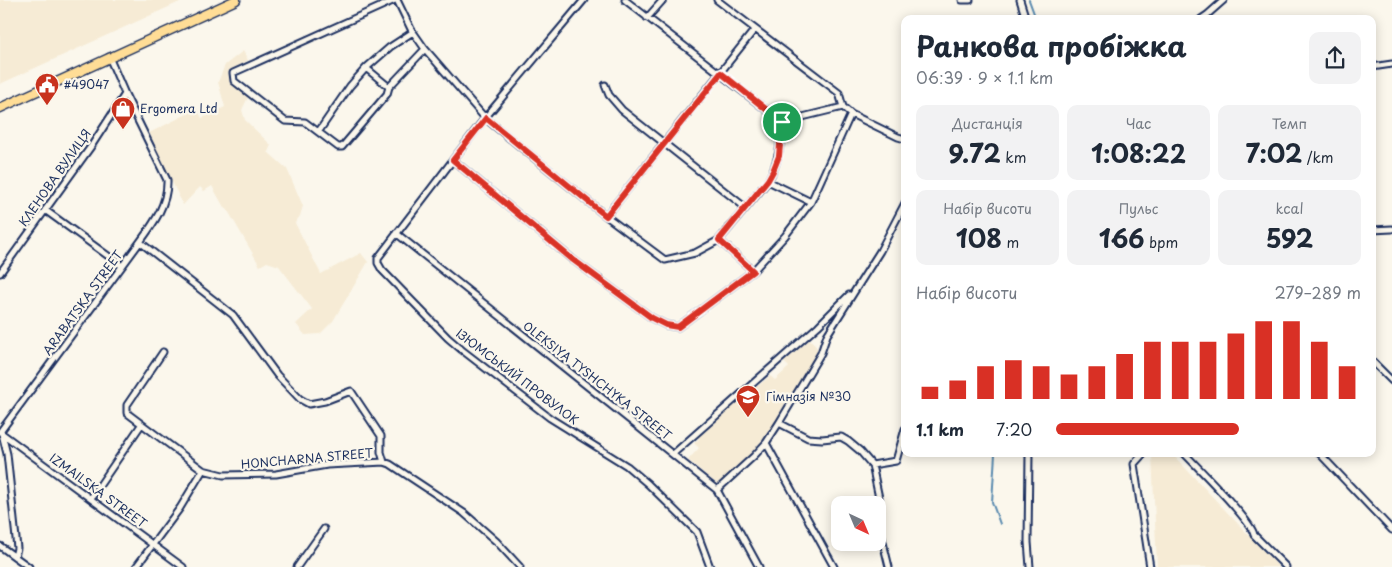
<!DOCTYPE html>
<html lang="uk">
<head>
<meta charset="utf-8">
<style>
  :root { --surface:#fff; --page:#f2f2f3; --text:#1f2937; --muted:#747a83; --accent:#d93025 }
  body { margin:0; font-family:"Playpen Sans",sans-serif; background:var(--page); color:var(--text); height:100vh; display:flex; flex-direction:column; font-size:19px; white-space:nowrap }
  * { box-sizing:border-box; margin:0 }
  p { font-size:16px; color:var(--muted) }
  .icon { flex:none; width:28px; height:28px; fill:none; stroke:currentColor; stroke-width:2; stroke-linecap:round; stroke-linejoin:round }
  .map { position:relative; flex:1; overflow:hidden }
  .details { position:absolute; left:901px; top:15px; width:475px; height:442px; display:flex; flex-direction:column; background:var(--surface); border-radius:10px; box-shadow:0 2px 12px #0003 }
  .details>* { flex:none }
  .needle { width:32px; rotate:136deg }
  .controls { position:absolute; left:831px; top:496px; display:grid; gap:10px }
  .controls a { display:grid; place-items:center; width:55px; height:55px; border-radius:10px; background:var(--surface); box-shadow:0 2px 12px #0003; font-size:25px }
  .pin { position:absolute; display:grid; place-items:center; width:42px; height:42px; color:#fff; margin:-21px; border:2px solid #fff; border-radius:50%; box-shadow:0 1px 5px #0007 }
  .round { display:grid; place-items:center; flex:none; width:52px; height:52px; border-radius:10px; background:var(--page) }
  .overview { display:flex; align-items:center; justify-content:space-between; height:85px; padding:0 15px }
  h1 { font-size:28px; font-weight:700; line-height:38px }
  .stats { display:grid; grid-template-columns:repeat(3,1fr); gap:8px; height:85px; padding:5px 15px }
  .stats div { display:grid; align-content:center; border-radius:10px; background:var(--page); text-align:center }
  .stats b { font-size:25px; font-weight:700 }
  .stats small { font-size:14px; font-weight:400 }
  .stats p { font-size:14px }
  .chart { height:140px; padding:10px 15px }
  .chart p { display:flex; justify-content:space-between }
  .chart svg { width:100%; height:90px; margin-top:5px; stroke:var(--accent); stroke-width:6 }
  ul { padding:0 15px; list-style:none; font-size:16px }
  li { display:grid; grid-template-columns:80px 60px 1fr; align-items:center; height:38px }
  li i { height:12px; border-radius:6px; background:var(--accent) }
  .map>svg:first-child { display:block }
  .built { fill:#f6ebd5 }
  .lines { fill:none; stroke-linecap:round; stroke-linejoin:round }
  .stream { stroke:#5a8aaf; stroke-width:2 }
  .minor-casing { stroke:#1b2f5e; stroke-width:9 }
  .primary-casing { stroke:#1b2f5e; stroke-width:11 }
  .minor { stroke:#fbf7ec; stroke-width:5 }
  .primary { stroke:#ffdd96; stroke-width:8 }
  .route-casing { stroke:#fff; stroke-width:10 }
  .route { stroke:#d93025; stroke-width:6 }
  .labels { text-anchor:middle; stroke-width:4.5; stroke-linejoin:round; paint-order:stroke }
  .poi-label { font-size:12px; fill:#1b2f5e; stroke:#fbf7ec; text-anchor:start }
  .street-label { font-size:12px; fill:#1b2f5e; stroke:#fbf7ec }
</style>
</head>
<body>
<div class="map">
<svg width="1392" height="567" viewBox="0 0 1392 567">
  <rect width="100%" height="100%" fill="#fbf7ec"/>
  <filter id="ink" filterUnits="userSpaceOnUse"><feTurbulence type="fractalNoise" baseFrequency=".02" numOctaves="2"/><feDisplacementMap in="SourceGraphic" scale="10" xChannelSelector="R" yChannelSelector="G"/><feConvolveMatrix kernelMatrix="1 2 1 2 8 2 1 2 1" color-interpolation-filters="sRGB"/></filter>
  <g filter="url(#ink)">
    <!-- built -->
    <path class="built" d="M0 0H184L0 84Z
      M243 51 248 60 230 72 234 81 250 93 242 110 245 120 271 145 268 152 287 169 303 206 300 216 295 223 321 274 361 253 368 262 333 321 320 334 305 335 296 324 312 309 279 266 267 262 260 266 227 209H225L212 186 204 191 200 187 183 205 149 133 197 109 202 118 225 107 218 82 225 65Z
      M810 339 818 349 820 352 761 447 717 484 688 460 699 448 694 443 699 439 697 437 757 385 758 386 770 376 775 380 789 367 784 362Z
      M1152 454H1172L1279 567H1157Z"/>
    <g class="lines">
      <!-- stream -->
      <path class="stream" d="M1029 0 1036 19
        M995 454 992 502 1000 524"/>
      <defs>
        <path id="minor" d="M395 0 233 73 234 81 285 121 305 122 338 147H342L387 94 389 87 425 49
          M397 0 411 29 425 49 485 118 606 216 665 260 695 253 719 240 768 181C779 161 781 144 782 122L625 0
          M584 0 485 118 378 258V263L382 270 448 338 462 350 550 418 627 466 648 484 697 532 710 567
          M962 0H970
          M1020 0 1026 19
          M647 18 663 0
          M1201 19 1207 15 1224 0
          M1372 67 1392 64
          M366 68 390 47 413 32
          M605 85 609 95 622 110 746 208
          M851 114 898 137 905 139
          M782 122 843 107
          M319 131 350 86 366 68 389 87
          M453 160 572 259 652 318 666 325 678 327 753 271 785 236 811 202 851 114 843 107 839 93 717 0
          M768 181 811 202
          M45 210 122 266
          M606 216 755 29
          M1372 230 1392 229
          M396 233 717 490 759 567
          M719 240 753 271
          M140 242 233 315 277 375 300 399 309 404 325 401 351 391 381 436V452L384 462
          M0 273 92 145 125 94
          M163 352 127 405V413L203 470 223 475 276 474 327 465 384 462 390 464 464 513 497 542 520 567
          M1372 361 1392 381
          M779 423 808 438 822 439 841 437 848 441 860 451 872 465 879 498 880 530 889 567
          M0 432 140 242C154 223 168 204 167 180L125 94 109 57
          M0 432 183 567
          M2 434 7 454 17 548 15 557
          M766 443 834 567
          M673 454 818 326 849 295
          M1029 454 1028 542 1030 567
          M1143 454 1134 464 1150 567
          M1185 454C1198 468 1252 521 1254 535L1286 567
          M1320 454 1392 530
          M872 465 896 461 905 429
          M717 490 754 456 766 443 779 423 821 353 827 335 880 251 905 203
          M91 498 141 425
          M0 546 29 567
          M136 567 180 508 203 470
          M297 567 324 529"/>
        <path id="primary" d="M0 108 236 0"/>
      </defs>
      <!-- minor casing -->
      <use href="#minor" class="minor-casing"/>
      <!-- primary casing -->
      <use href="#primary" class="primary-casing"/>
      <!-- minor -->
      <use href="#minor" class="minor"/>
      <!-- primary -->
      <use href="#primary" class="primary"/>
    </g>
  </g>
  <g class="lines" filter="url(#ink)">
    <defs>
      <path id="route" d="M721 73 782 122 779 156 773 171 768 180 719 240 753 271 678 327 666 325 652 318 572 259 453 160 486 118 606 216Z"/>
    </defs>
    <!-- route casing -->
    <use href="#route" class="route-casing"/>
    <!-- route -->
    <use href="#route" class="route"/>
  </g>
  <!-- icons -->
  <defs>
    <symbol id="civic-pin" viewBox="-11 -11 22 30"><path d="M0 17L-7.5 6A9.5 9.5 0 1 1 7.5 6Z" fill="#c8321e" stroke="#fbf7ec"/><path d="M-.6-6.5H3V-4.5H.6V-3L4-1V1h2V6H-6V1h2V-1L-.6-3ZM-1.2 2.5V6h2.4V2.5Z" fill="#fff"/></symbol>
    <symbol id="shop-pin" viewBox="-11 -11 22 30"><path d="M0 17L-7.5 6A9.5 9.5 0 1 1 7.5 6Z" fill="#c8321e" stroke="#fbf7ec"/><path d="M-5-2.5h2.3a2.7 3.5 0 0 1 5.4 0H5L5.5 6h-11ZM-1.5-2.5h3a1.5 2.3 0 0 0-3 0Z" fill="#fff"/></symbol>
    <symbol id="school-pin" viewBox="-11 -11 22 30"><path d="M0 17L-7.5 6A9.5 9.5 0 1 1 7.5 6Z" fill="#c8321e" stroke="#fbf7ec"/><path d="M0-5L7-2L0 1L-7-2ZM-4 1L0 2.5L4 1V4Q0 6-4 4Z" fill="#fff"/></symbol>
  </defs>
  <g fill-rule="evenodd">
    <use href="#civic-pin" x="33" y="71" width="28" height="38"/>
    <use href="#shop-pin" x="109" y="95" width="28" height="38"/>
    <use href="#school-pin" x="734" y="383" width="28" height="38"/>
  </g>
  <g class="labels">
    <!-- poi labels -->
    <g class="poi-label">
      <text x="64" y="89">#49047</text>
      <text x="140" y="113">Ergomera Ltd</text>
      <text x="766" y="401">Гімназія №30</text>
    </g>
    <!-- street labels -->
    <g class="street-label">
      <text transform="translate(55 178) rotate(-55)" y="4">КЛЕНОВА ВУЛИЦЯ</text>
      <text transform="translate(83 303) rotate(-54)" y="4">ARABATSKA STREET</text>
      <text transform="translate(517 377) rotate(37)" y="4">ІЗЮМСЬКИЙ ПРОВУЛОК</text>
      <text transform="translate(597 381) rotate(38)" y="4">OLEKSIYA TYSHCHYKA STREET</text>
      <text transform="translate(307 459) rotate(-5)" y="4">HONCHARNA STREET</text>
      <text transform="translate(98 491) rotate(36)" y="4">IZMAILSKA STREET</text>
    </g>
  </g>
</svg>
<div class="controls">
<a><svg class="needle" viewBox="-14 -14 28 28"><path d="M0-13l5 13h-10z" fill="#e53935"/><path d="M0 13l5-13h-10z" fill="#747a83"/></svg></a>
</div>
<div class="pin" style="left:782px;top:122px;background:#1e9e55"><svg class="icon" aria-label="arrive" viewBox="0 0 24 24"><path d="M6 21V4h12l-3 4 3 4H6"/></svg></div>
<section class="details">
<div class="overview"><div><h1>Ранкова пробіжка</h1><p>06:39 · 9 × 1.1 km</p></div><a class="round"><svg class="icon" aria-label="share" viewBox="0 0 24 24"><path d="M12 15V3M7 8l5-5 5 5M5 13v7h14v-7"/></svg></a></div>
<div class="stats">
<div><p>Дистанція</p><b>9.72<small> km</small></b></div>
<div><p>Час</p><b>1:08:22</b></div>
<div><p>Темп</p><b>7:02<small> /km</small></b></div>
</div>
<div class="stats">
<div><p>Набір висоти</p><b>108<small> m</small></b></div>
<div><p>Пульс</p><b>166<small> bpm</small></b></div>
<div><p>kcal</p><b>592</b></div>
</div>
<div class="chart"><p><span>Набір висоти</span>279–289 m</p>
<svg viewBox="0 0 160 44" preserveAspectRatio="none"><path d="M5 44V38M15 44V35M25 44V28M35 44V25M45 44V28M55 44V32M65 44V28M75 44V22M85 44V16M95 44V16M105 44V16M115 44V12M125 44V6M135 44V6M145 44V16M155 44V28"/></svg>
</div>
<ul>
<li><b>1.1 km</b>7:20<i style="width:60%"></i></li>
</ul>
</section>
</div>
</body>
</html>
